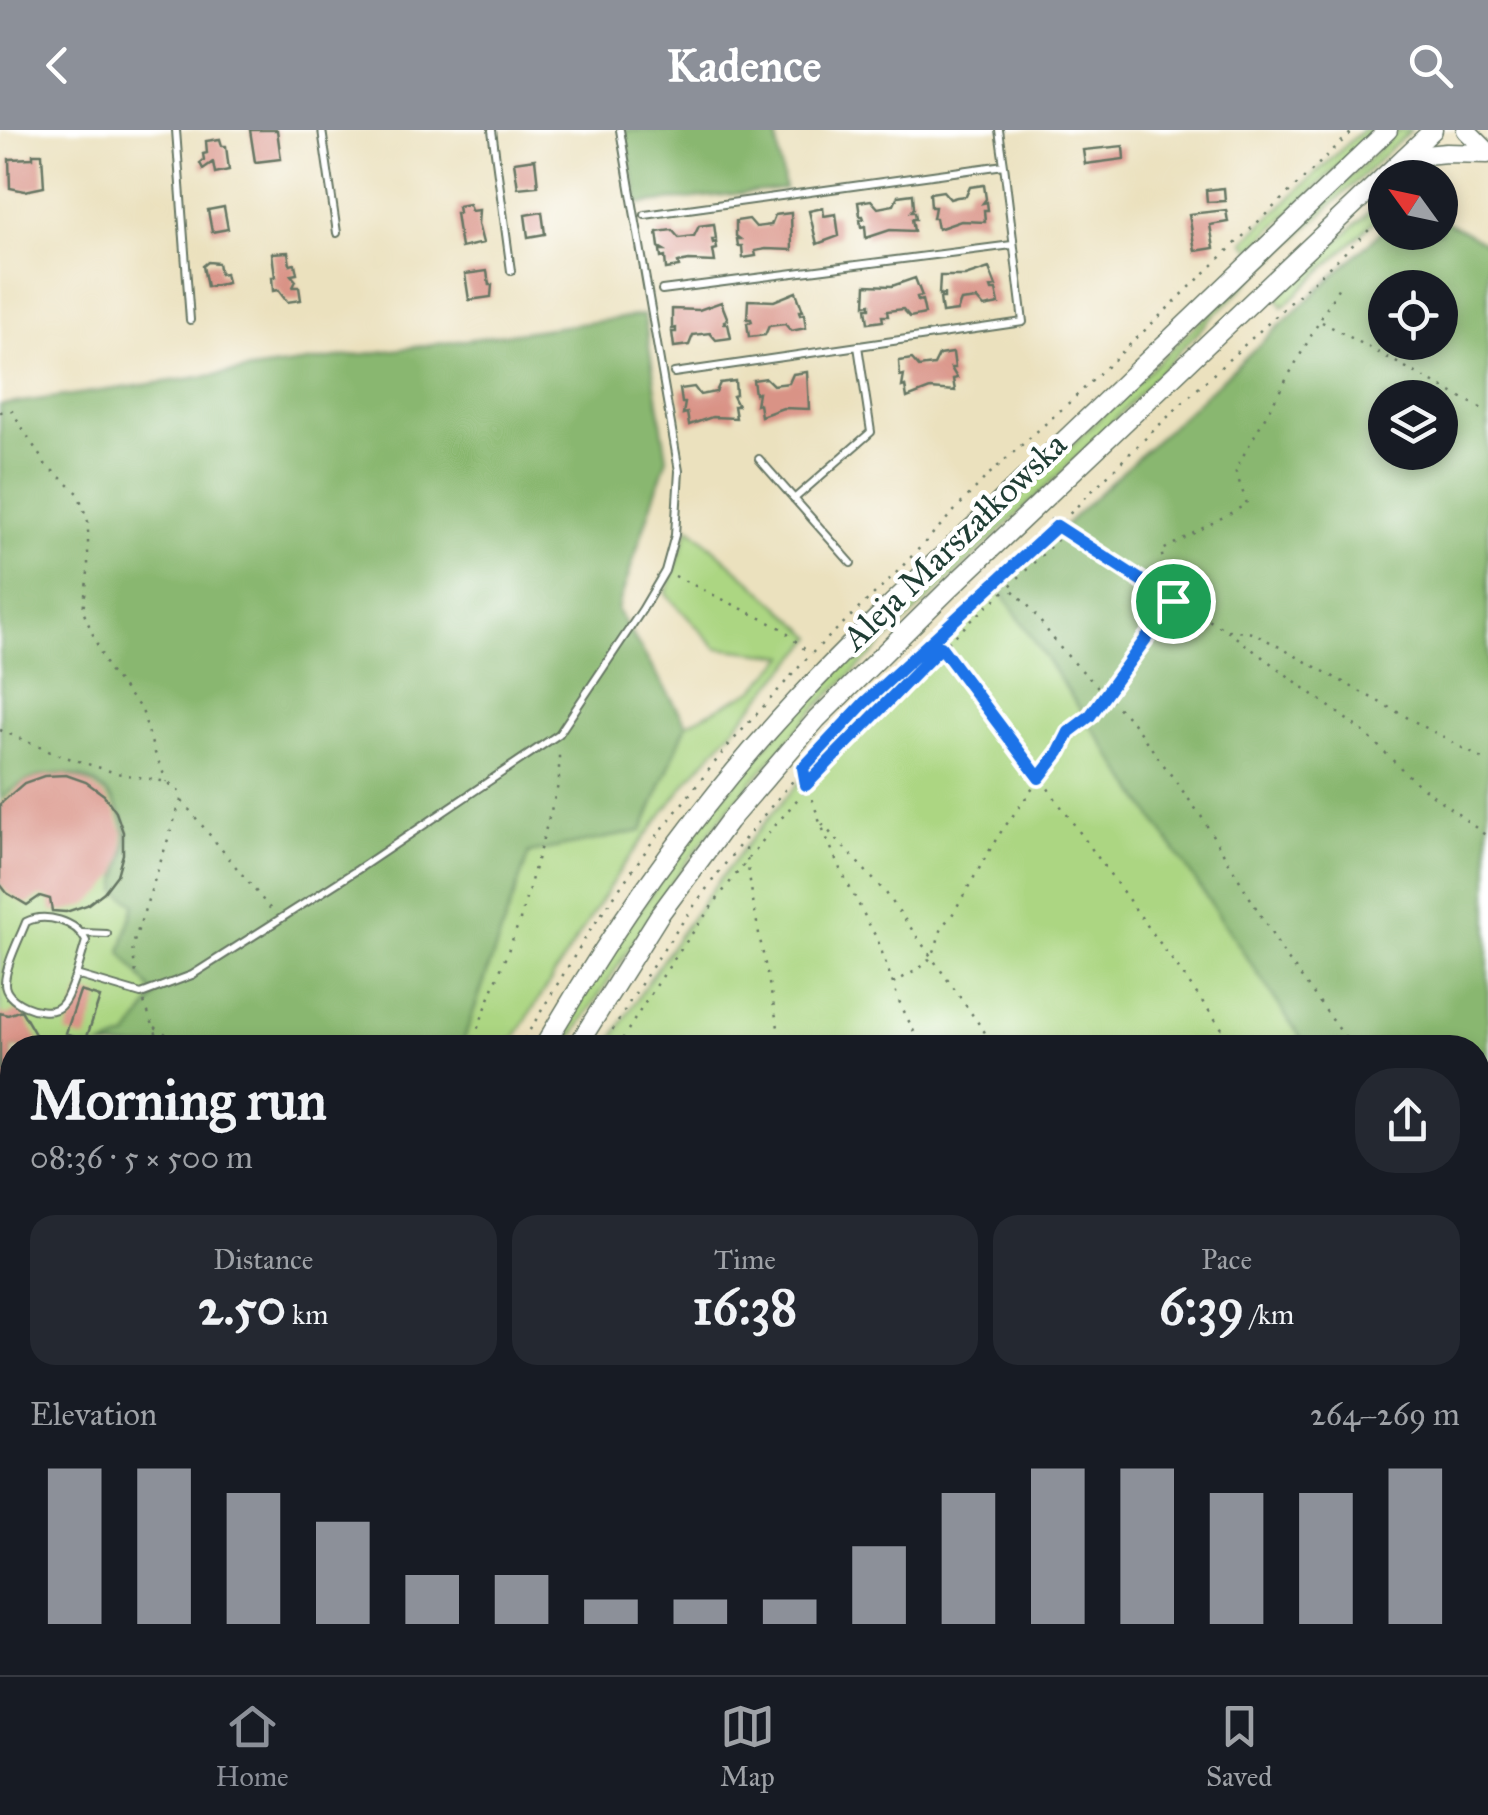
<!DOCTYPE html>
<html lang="en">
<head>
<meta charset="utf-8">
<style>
  :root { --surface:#171b24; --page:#242831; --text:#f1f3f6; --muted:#9ea1a6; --line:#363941; --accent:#8c9099 }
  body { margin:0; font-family:"IM FELL Great Primer",serif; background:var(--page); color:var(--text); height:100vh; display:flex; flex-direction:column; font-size:38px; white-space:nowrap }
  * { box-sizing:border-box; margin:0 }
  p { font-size:32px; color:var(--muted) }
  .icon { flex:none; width:55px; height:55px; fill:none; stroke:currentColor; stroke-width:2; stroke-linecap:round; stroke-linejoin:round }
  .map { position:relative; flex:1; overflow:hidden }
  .sheet { position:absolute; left:0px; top:905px; width:1490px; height:640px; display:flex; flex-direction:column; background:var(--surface); border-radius:40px 40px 0 0; box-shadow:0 5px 15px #0003 }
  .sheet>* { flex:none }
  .needle { width:65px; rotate:303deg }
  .fabs { position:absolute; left:1368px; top:30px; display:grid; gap:20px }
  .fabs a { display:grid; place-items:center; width:90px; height:90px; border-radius:50%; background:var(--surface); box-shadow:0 5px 15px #0003; font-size:50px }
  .pin { position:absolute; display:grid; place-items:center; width:85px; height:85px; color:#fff; margin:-42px; border:5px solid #fff; border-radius:50%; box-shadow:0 2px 10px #0007 }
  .round { display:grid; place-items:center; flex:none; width:105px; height:105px; border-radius:40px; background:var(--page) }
  .summary { display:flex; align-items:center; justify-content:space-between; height:170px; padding:0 30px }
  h1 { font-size:55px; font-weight:700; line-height:75px }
  .figures { display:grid; grid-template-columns:repeat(3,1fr); gap:15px; height:170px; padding:10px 30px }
  .figures div { display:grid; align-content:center; border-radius:25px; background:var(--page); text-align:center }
  .figures b { font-size:50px; font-weight:700 }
  .figures small { font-size:28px; font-weight:400 }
  .figures p { font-size:28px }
  .chart { height:280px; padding:20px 30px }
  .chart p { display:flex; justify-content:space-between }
  .chart svg { width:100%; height:180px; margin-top:10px; stroke:var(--accent); stroke-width:6 }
  header { display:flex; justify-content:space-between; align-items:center; height:130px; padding:0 30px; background:var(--accent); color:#fff; font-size:45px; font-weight:700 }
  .tabs { display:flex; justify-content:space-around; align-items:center; height:140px; border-top:2px solid var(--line); background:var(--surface); font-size:28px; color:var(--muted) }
  .tabs a { display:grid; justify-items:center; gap:5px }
  .tabs .active { color:var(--accent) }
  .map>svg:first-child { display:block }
  .green { fill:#acd682; stroke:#668a5b; stroke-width:2.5 }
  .forest { fill:#89b770; stroke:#547a52; stroke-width:2.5; fill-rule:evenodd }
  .building { fill:#d99386 }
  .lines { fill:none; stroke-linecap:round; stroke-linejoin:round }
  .lane-casing { stroke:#667664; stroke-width:10 }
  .secondary-casing { stroke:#667664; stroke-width:21 }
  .primary-casing { stroke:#667664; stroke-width:21 }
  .path { stroke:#667664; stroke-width:2.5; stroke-dasharray:2.5 8; stroke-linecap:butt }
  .lane { stroke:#fff; stroke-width:6 }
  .secondary { stroke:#fff; stroke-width:18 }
  .primary { stroke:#fff; stroke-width:18 }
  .route-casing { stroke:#fff; stroke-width:20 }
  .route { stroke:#1a73e8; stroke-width:12 }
  .labels { text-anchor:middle; stroke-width:9; stroke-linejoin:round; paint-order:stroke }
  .street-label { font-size:35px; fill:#1f3d34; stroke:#fff }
</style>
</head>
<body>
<header><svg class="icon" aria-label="back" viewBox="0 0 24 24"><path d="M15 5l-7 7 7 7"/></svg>Kadence<svg class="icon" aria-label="search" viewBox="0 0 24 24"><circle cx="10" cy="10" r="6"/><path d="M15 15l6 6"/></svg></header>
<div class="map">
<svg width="1488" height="1545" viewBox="0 0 1488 1545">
  <rect width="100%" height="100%" fill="#fff"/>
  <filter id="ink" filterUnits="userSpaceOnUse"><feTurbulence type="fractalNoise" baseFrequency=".01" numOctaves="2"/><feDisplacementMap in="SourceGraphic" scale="20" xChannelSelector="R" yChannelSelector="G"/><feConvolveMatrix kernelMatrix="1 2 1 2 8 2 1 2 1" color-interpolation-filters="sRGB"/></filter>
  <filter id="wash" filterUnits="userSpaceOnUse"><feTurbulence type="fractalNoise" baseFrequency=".0048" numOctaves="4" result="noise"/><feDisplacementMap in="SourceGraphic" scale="40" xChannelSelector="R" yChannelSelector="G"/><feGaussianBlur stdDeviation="2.25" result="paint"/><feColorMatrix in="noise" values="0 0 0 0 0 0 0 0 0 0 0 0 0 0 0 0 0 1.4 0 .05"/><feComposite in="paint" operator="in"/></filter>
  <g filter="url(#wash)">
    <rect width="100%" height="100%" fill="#ebe1be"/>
    <!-- green -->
    <path class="green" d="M1362 0H1376L1251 119 1244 111Z
      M1399 0H1411L1210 189 1101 304 816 578 721 688 670 755 566 917 551 918 614 815 712 679 802 574Z
      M1385 67V81L1283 177 1277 168Z
      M689 397 814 507 689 649 620 740 509 917 461 918 529 723 642 701 687 594 755 559 786 526 717 518 666 464Z
      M998 457 1308 917 607 918C662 825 725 736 796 656 859 585 929 522 998 457Z
      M43 643C107 643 141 685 118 747L135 774 121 822 156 865 128 907 101 917 12 918V995L0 1000V669L23 651Z
      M1478 1171 1488 1186V1545H247L254 1532H1478Z"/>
    <!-- forest -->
    <path class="forest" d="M624 0H775L785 59 638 74Z
      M1440 88 1488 115V1187L1478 1171V918L1307 917 998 457 1385 98V102H1440ZM1385 158H1440V212H1385ZM1385 268H1440V322H1385Z
      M644 185 667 328 617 480 687 594 642 701 529 723 461 917H101L128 907 156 866 121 822 135 774 117 761C118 740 131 720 126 699 110 635 43 629 0 669V275Z
      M12 995V1491L0 1463V1000Z
      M31 1533H139L132 1545H37Z"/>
    <g id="blocks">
      <!-- building -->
      <path class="building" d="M250 0H277L281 29 255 32Z
        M220 9 222 16H226L229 40 215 43 213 32 203 39 200 33 204 30 203 24 207 23 206 11Z
        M1123 16 1124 29 1085 34 1083 20Z
        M33 24H42L44 57 25 61 10 58 9 29 33 28Z
        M535 29 538 56 518 58 514 32Z
        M984 55 986 69 983 73 987 72 988 80H984L985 92 961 91 938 99 936 88H933L935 77H931L930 63 943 61 950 69 957 67 966 66 970 57Z
        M1224 58 1225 71 1207 72 1206 60Z
        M913 64 914 78 911 82H915L916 89H912L914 101 890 100 866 108 865 96 861 97 860 90 864 89 863 86H860L858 72 871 70 878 78 894 75 898 66Z
        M469 74 471 81 479 80 478 94 483 113 461 118 456 83H459L458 76Z
        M224 77 228 99 212 102 208 80Z
        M823 78 824 86 836 84 839 106 817 114 809 81Z
        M1226 80 1228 92 1210 95 1214 118 1195 121 1189 84Z
        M542 82 545 104 528 107 525 85Z
        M791 83 792 120 766 119 755 121 756 126 743 128 742 116H738L737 109H740L736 106V91L749 89 756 97 771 95 775 85Z
        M714 94 716 109H712L713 113 716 112 717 119 713 120 715 132 689 131 678 133 679 137 666 139 665 127 661 128 660 120H664L659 117 657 102 672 100 679 108 694 106 699 96Z
        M288 122 290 135 295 134 297 144 291 145 296 151 293 157H299L301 170 287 172 278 160 273 161 272 147H275L272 123Z
        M208 132 218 133 220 144 225 143 227 153 207 157 203 136Z
        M989 138 996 156 991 157 992 160H996L999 174 984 177 977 169 961 171 957 181 942 183 940 168H944V164L939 165 940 146H965Z
        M487 141 489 155H492L491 167 469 170 465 144Z
        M915 148 922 166 917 167 918 171 922 170 925 184 910 187 903 179 887 181 888 186H882L883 191 868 193 866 178H870V174L865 175 866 155 892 156Z
        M796 162 803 181H799L800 185 804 184 806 198 791 201 785 194 769 196 765 205 749 207 747 193 752 192 751 189H747L748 170 774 171Z
        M721 172 728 190 724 191V194H728L731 208 716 210 710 203 693 205 689 215 674 217 672 202H676V198L672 199V179L699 180Z
        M953 223 955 238H951L957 248 953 249 955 261 930 259 907 268 905 256 902 257 904 245 900 246 899 231 912 229 919 237 926 236 934 235 939 225Z
        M807 242 809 279 783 278 761 286 759 274 756 275 758 263 755 264 753 250 766 248 773 255 789 253 793 244Z
        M735 251 736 265 733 266 738 276H734L736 288 712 287 689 295 687 283 683 284 685 273H682L680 259 694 257 700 265 716 262 720 253Z
        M66 645 86 652 104 665 116 682 123 702V724L117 745 104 762 87 775 66 782 52 781 50 769 40 766 27 775 7 763 0 754V674L24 653 44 646Z
        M80 861 100 867 86 910 66 903Z
        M21 880 43 918H12V992L0 997V883L8 885Z"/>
    </g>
  </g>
  <g filter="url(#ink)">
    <use href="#blocks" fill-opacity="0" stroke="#667664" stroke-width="2.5"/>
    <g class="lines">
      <defs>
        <path id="lane" d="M176 0 190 190
          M322 0 337 103
          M492 0 511 141
          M645 85 1004 35 999 0
          M662 160 1012 115
          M674 243 1023 192 1004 35
          M759 329 851 433
          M794 369 871 302 858 216
          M82 803 107 804
          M76 845C71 855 67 874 56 879 41 886 4 872 5 853 6 834 19 810 26 792 45 782 76 791 86 811L76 845 141 864 192 845 357 740 559 604 642 480 665 441 675 405 679 341 620 0"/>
        <path id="secondary" d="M543 918C615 794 698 676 796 571 876 484 965 406 1050 324 1163 216 1275 107 1388 0
          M576 918 660 784 729 691 817 589 948 460 1433 0
          M178 1545 185 1532
          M211 1545 218 1532"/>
        <path id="primary" d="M1466 0 1488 22
          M1405 27 1446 23 1488 24"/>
      </defs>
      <!-- lane casing -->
      <use href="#lane" class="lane-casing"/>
      <!-- secondary casing -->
      <use href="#secondary" class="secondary-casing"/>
      <!-- primary casing -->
      <use href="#primary" class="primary-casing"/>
      <!-- path -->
      <path class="path" d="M1425 48 1432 41
        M1322 192 1488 282
        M0 282 12 281 45 334 78 363 88 392V442L83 481 108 540 142 580 153 618 167 652
        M1050 389 1120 439 1226 500 1365 603 1413 650 1488 707
        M1065 402 1009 457 1027 474 1062 520 1133 593 1201 686 1282 821 1353 918
        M675 446 781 498 810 524
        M1228 500 1254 503 1488 632
        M934 508 997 588 1236 918
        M0 600 53 623 116 643 167 652 178 660 181 670 132 818 137 850
        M803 639 819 690 840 739 878 811 899 871 922 918
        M182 671 272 781
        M822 694 886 763 996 918
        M745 708C751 779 769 848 782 918
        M893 853C907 845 924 839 933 824 939 811 939 796 951 787L998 706 1059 622 1069 602 1090 586 1173 471 1161 421 1247 374 1235 340 1341 153
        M144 872 162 918
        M155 897 188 918
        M470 918 520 790 559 652V619
        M519 918 587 805 652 712 727 617 810 525 896 443 987 346 1072 270 1354 0
        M602 918C674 794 762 678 862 576 922 515 993 464 1051 403 1157 292 1273 190 1385 85
        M617 918C723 742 855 592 1009 457
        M1478 1072 1488 1071
        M1478 1085 1488 1098
        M0 1241 12 1263
        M1478 1250 1488 1266
        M0 1263H11
        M0 1453 12 1480
        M37 1532 43 1545
        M282 1532 296 1545
        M713 1532 721 1545
        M867 1532 869 1545
        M1343 1532 1353 1545
        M1452 1532 1462 1545
        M149 1545 156 1532
        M244 1545 251 1532
        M256 1545 263 1532
        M430 1545 433 1532
        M1186 1545 1191 1532
        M1331 1545 1344 1534"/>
      <!-- lane -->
      <use href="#lane" class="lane"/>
      <!-- secondary -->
      <use href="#secondary" class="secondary"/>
      <!-- primary -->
      <use href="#primary" class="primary"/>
    </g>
  </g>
  <g class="lines" filter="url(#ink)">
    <defs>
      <path id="route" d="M1057 396 1173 471 1090 586 1069 602 1059 622 1039 648 941 517 806 655 803 638 864 573Z"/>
    </defs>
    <!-- route casing -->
    <use href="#route" class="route-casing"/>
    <!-- route -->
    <use href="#route" class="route"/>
  </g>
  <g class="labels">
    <!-- street labels -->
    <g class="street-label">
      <text transform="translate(954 411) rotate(-44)" y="12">Aleja Marszałkowska</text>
    </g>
  </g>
</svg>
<div class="fabs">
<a><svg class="needle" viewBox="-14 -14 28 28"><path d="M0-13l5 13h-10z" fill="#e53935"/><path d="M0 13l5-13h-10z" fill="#9ea1a6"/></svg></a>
<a><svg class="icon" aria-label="locate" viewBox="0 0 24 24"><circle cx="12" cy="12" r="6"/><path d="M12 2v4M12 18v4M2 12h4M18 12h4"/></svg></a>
<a><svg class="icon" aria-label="layers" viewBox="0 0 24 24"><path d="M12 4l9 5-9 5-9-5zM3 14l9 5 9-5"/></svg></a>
</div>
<div class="pin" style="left:1173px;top:471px;background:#1e9e55"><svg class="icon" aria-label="arrive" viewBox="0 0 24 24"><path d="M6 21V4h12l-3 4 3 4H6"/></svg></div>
<section class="sheet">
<div class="summary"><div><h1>Morning run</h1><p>08:36 · 5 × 500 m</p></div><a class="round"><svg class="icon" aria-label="share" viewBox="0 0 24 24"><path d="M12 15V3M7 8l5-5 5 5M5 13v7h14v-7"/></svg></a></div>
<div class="figures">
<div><p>Distance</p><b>2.50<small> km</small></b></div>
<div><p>Time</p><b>16:38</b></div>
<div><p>Pace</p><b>6:39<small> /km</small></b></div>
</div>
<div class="chart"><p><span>Elevation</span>264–269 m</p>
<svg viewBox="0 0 160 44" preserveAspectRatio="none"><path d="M5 44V6M15 44V6M25 44V12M35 44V19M45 44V32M55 44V32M65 44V38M75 44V38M85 44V38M95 44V25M105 44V12M115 44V6M125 44V6M135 44V12M145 44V12M155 44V6"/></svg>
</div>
</section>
</div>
<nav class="tabs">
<a class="active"><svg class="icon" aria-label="home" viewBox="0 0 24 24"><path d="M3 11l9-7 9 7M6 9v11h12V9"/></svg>Home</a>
<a><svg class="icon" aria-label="map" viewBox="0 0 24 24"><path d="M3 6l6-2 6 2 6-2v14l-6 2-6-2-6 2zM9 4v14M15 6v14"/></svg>Map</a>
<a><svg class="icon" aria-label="saved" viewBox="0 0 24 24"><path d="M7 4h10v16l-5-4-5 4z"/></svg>Saved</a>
</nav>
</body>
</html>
